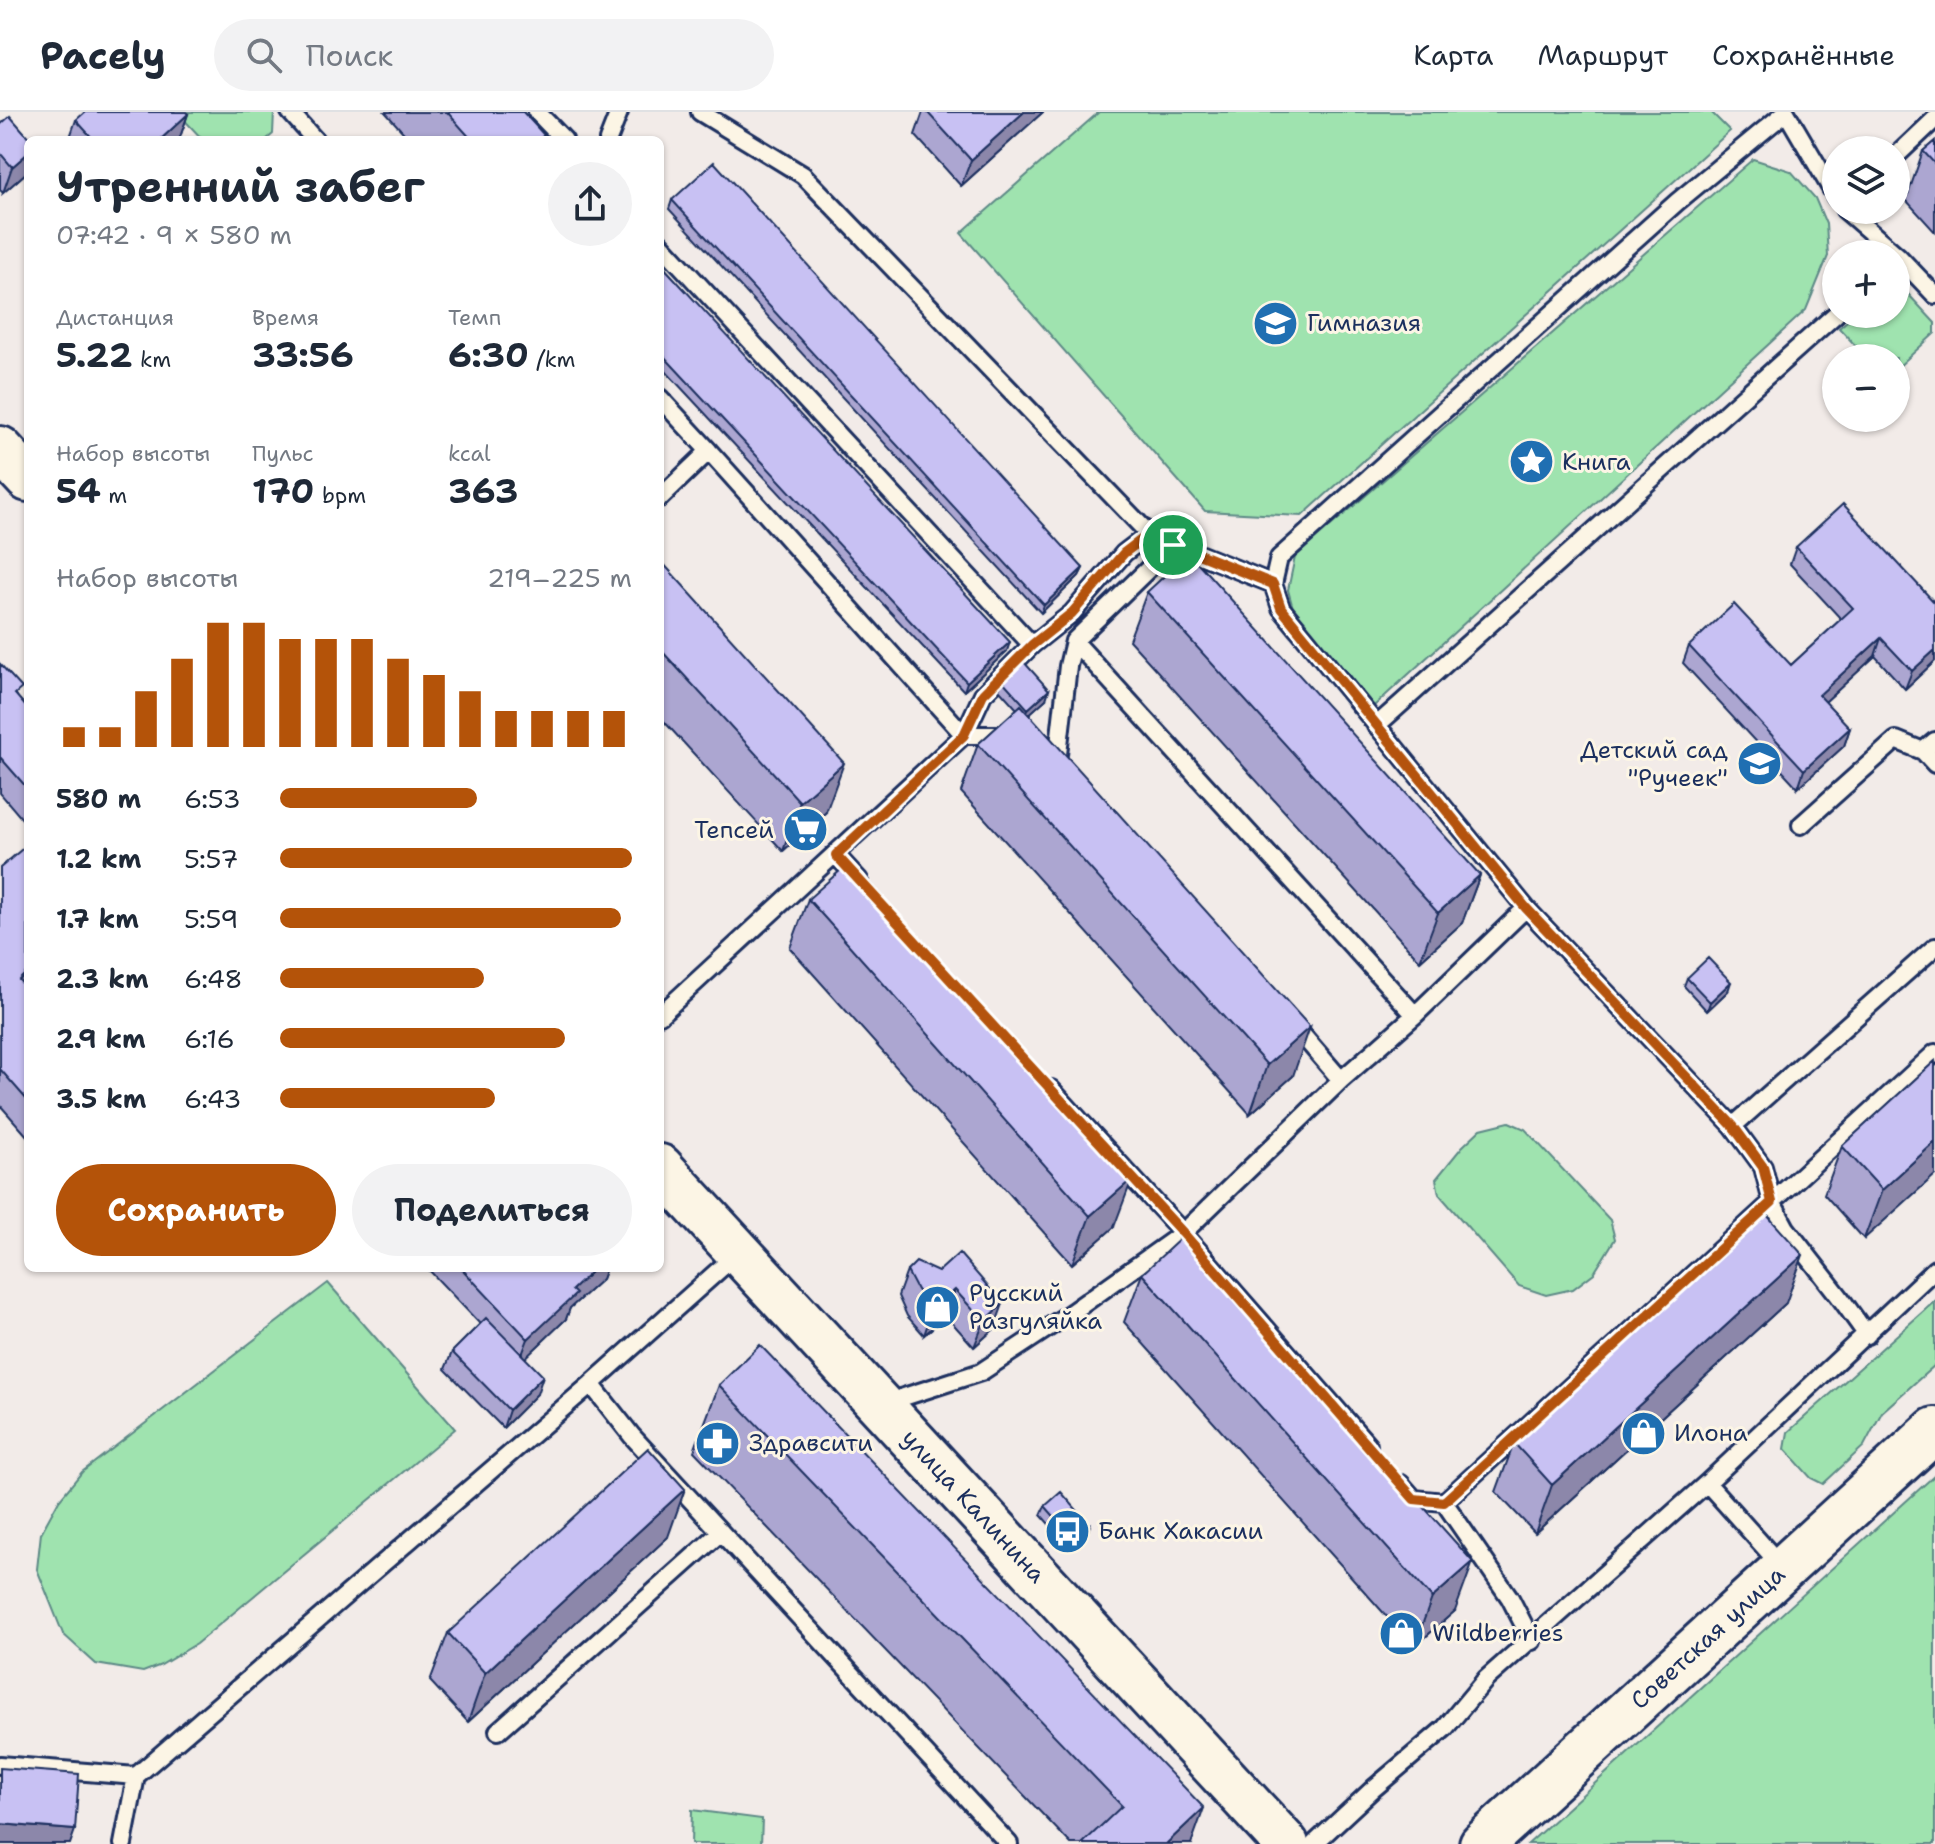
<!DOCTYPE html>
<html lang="ru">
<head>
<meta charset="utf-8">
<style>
  :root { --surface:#fff; --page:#f2f2f3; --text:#1f2937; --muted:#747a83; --line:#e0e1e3; --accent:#b45309 }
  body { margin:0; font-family:"Shantell Sans",sans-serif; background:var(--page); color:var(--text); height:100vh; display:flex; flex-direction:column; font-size:30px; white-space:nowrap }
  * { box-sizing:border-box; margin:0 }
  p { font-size:26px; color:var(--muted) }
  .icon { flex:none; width:44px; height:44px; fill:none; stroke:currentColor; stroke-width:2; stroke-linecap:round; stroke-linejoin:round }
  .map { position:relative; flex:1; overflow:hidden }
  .side { position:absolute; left:24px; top:24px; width:640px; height:1136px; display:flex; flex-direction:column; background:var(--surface); border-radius:12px; box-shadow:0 2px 6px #0004 }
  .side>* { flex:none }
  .controls { position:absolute; left:1822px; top:24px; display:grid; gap:16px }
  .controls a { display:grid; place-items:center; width:88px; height:88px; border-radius:50%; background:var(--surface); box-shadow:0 2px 6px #0004; font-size:40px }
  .pin { position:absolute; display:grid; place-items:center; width:68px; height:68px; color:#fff; margin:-34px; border:4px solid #fff; border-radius:50%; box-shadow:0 2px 8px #0007 }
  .round { display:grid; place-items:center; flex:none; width:84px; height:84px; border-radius:42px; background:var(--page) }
  .headline { display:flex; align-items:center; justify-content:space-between; height:136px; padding:0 32px }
  h1 { font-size:44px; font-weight:700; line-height:60px }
  .stats { display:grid; grid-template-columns:repeat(3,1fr); gap:12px; height:136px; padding:8px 32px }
  .stats div { display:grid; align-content:center }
  .stats b { font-size:34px; font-weight:700 }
  .stats small { font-size:22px; font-weight:400 }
  .stats p { font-size:22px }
  .chart { height:224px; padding:16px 32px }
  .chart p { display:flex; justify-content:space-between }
  .chart svg { width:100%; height:144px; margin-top:8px; stroke:var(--accent); stroke-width:6 }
  .button { display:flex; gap:16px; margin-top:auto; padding:16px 32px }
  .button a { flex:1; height:92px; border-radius:48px; background:var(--accent); color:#fff; font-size:32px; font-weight:700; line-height:92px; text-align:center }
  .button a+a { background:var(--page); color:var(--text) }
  ul { padding:0 32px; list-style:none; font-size:26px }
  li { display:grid; grid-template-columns:128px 96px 1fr; align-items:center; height:60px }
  li i { height:20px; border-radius:10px; background:var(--accent) }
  header { display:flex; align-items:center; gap:48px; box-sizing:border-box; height:112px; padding:0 40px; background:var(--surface); border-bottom:2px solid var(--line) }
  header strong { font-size:38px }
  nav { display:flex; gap:44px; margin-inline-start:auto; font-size:28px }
  .search { width:560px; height:72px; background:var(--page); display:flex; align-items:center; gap:20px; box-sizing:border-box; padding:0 28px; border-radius:44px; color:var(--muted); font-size:30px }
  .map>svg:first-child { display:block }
  .green { fill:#9fe3af; stroke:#5d8986; stroke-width:2 }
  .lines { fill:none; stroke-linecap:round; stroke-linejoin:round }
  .lane-casing { stroke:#1b2f5e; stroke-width:22 }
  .secondary-casing { stroke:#1b2f5e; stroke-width:50 }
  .primary-casing { stroke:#1b2f5e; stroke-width:50 }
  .lane { stroke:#fcf5e5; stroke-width:16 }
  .secondary { stroke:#fcf5e5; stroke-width:44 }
  .primary { stroke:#fcf5e5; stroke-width:44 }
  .wall { fill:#aca6d1; stroke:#1b2f5e; stroke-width:2 }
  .shaded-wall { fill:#8c87aa; stroke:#1b2f5e; stroke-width:2 }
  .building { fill:#c8c1f3; stroke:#1b2f5e; stroke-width:2 }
  .route-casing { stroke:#fff; stroke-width:16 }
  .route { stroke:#b45309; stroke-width:10 }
  .labels { text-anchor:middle; stroke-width:6; stroke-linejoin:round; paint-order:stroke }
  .poi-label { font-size:24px; fill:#1b2f5e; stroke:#fcf5e5; text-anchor:start }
  .street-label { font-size:24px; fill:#1b2f5e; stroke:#fcf5e5 }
</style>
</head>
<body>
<header>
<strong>Pacely</strong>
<div class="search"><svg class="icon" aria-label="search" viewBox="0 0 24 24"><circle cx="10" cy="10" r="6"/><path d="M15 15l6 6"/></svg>Поиск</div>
<nav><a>Карта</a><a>Маршрут</a><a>Сохранённые</a></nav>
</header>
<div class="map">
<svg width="1935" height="1732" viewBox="0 0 1935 1732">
  <rect width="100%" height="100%" fill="#f2ebe8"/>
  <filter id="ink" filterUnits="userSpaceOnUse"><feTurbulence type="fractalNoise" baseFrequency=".0125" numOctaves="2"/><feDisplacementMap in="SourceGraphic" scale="16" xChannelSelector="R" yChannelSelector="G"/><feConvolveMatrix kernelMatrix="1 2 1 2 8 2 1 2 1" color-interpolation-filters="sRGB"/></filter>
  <g filter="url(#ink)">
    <!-- green -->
    <path class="green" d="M177 0H274L273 22 266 28H203Z
      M1099 0H1711L1730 19 1302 404 1205 399 961 121Z
      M1753 47 1791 59 1815 86 1826 112 1828 144 1806 198 1374 594 1293 496 1288 478 1295 445Z
      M1896 169 1935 211V221L1896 257V246H1867L1839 216 1855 202H1896Z
      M1509 1010 1525 1017 1610 1108 1615 1127 1594 1161 1573 1177 1546 1183 1519 1174 1439 1082 1436 1067 1462 1035 1481 1017Z
      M328 1171 455 1317 196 1532 161 1553 143 1560 96 1552 63 1522 37 1457 41 1421 59 1388 82 1360Z
      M1935 1189V1253L1882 1300 1864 1334 1823 1372 1811 1366 1785 1337 1788 1320Z
      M1935 1363V1732H1528Z
      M692 1698 762 1707 761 1732H691Z"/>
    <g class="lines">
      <defs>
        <path id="lane" d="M290 0 315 28
          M537 0 564 28
          M700 0 803 63 1149 422 1273 472
          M1786 0 1677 90 1279 446 1273 472 1281 496 1526 796 1733 1014 1763 1055 1772 1090 1786 1116 1839 1184 1867 1223
          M1786 0 1836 85
          M608 28 619 0
          M1896 44 1935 7
          M1845 98 1898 144 1935 183
          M660 131 1032 533
          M660 286 709 339 660 386
          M709 339 964 623H1009
          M1074 529 1415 903
          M1376 614 1836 202
          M1935 629 1923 639 1935 652
          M1058 642 1068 554 1074 529 1173 433
          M1801 713 1896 628 1923 639
          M836 743 859 768
          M660 903 964 623 983 582 1032 533 1072 501 1124 441 1149 422
          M1292 911 1341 968
          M1051 977 1183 1121 1368 1333
          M1733 1014 1935 835
          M738 1141 591 1272 632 1324 1009 1732
          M882 1292 981 1260 1072 1200 1183 1121 1341 968 1415 903 1526 796
          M1707 1371 1783 1456
          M1401 1372 1414 1387 1444 1390 1510 1486 1532 1529
          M1444 1390 1935 941
          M498 1619 721 1420
          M0 1653 136 1664
          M123 1732 136 1664 591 1272
          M1314 1732 1373 1677 1445 1616 1486 1567 1707 1371 1935 1157"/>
        <g id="secondary">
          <path d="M0 337 28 367"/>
          <path id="s1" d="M660 1055 1286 1732"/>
        </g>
        <g id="primary">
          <path id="s2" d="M1482 1732 1935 1318"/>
        </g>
      </defs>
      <!-- lane casing -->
      <use href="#lane" class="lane-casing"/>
      <!-- secondary casing -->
      <use href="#secondary" class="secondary-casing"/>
      <!-- primary casing -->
      <use href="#primary" class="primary-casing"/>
      <!-- lane -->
      <use href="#lane" class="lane"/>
      <!-- secondary -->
      <use href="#secondary" class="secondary"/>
      <!-- primary -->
      <use href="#primary" class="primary"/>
    </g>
    <!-- wall -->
    <path class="wall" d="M385 0H523L544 23 542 28H410Z
      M923 0H1043L961 74 915 23Z
      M188 2 179 28H69L76 8Z
      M0 13 27 60 3 81 0 78Z
      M1935 29V120L1906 88 1923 39Z
      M672 88 1083 456 1079 464 1041 501 669 97Z
      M660 151 1007 539 964 579 660 253Z
      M1796 435 1935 491V549L1905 577 1875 544 1825 590 1850 616 1844 634 1798 676 1683 551 1689 534 1791 553 1841 507 1790 452Z
      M660 448 826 700 783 739 660 605Z
      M1147 480 1480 763 1462 811 1420 849 1129 528Z
      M0 552 18 586 28 597V714L0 681Z
      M1002 568 1046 587 1029 602 1293 964 1250 1002 961 680 978 632 1017 597 999 577Z
      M0 756 28 878V1025L0 993Z
      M808 787 1114 1115 1072 1152 790 836Z
      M1687 866 1728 879 1707 899 1684 874Z
      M1935 949 1864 1127 1824 1082 1842 1034Z
      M427 1156H606L602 1167 570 1196 566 1207 525 1246 537 1282 503 1316 445 1257 452 1240 480 1212Z
      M907 1159 938 1160 994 1217 974 1235 946 1204 924 1223 907 1204 898 1184Z
      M1142 1162 1455 1499 1414 1535 1124 1210Z
      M1786 1191 1535 1421 1496 1380 1514 1331Z
      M719 1273 1191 1732H1071L694 1339Z
      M1045 1394 1090 1413 1087 1422 1070 1436 1041 1403Z
      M668 1425 468 1610 430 1569 448 1521Z"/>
    <!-- shaded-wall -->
    <path class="shaded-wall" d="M1024 0H1043L961 74 971 48Z
      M188 2 179 28H160Z
      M28 41 27 60 3 81 12 55Z
      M1083 456 1079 464 1041 501 1044 493Z
      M1881 526 1875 544 1813 601 1819 583Z
      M1010 530 1007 539 964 579 967 570Z
      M1935 538V549L1905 577 1912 559Z
      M1049 578 1046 587 1025 606 1028 597Z
      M1850 616 1844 634 1798 676 1804 658Z
      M844 651 826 700 783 739 800 690Z
      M1480 763 1462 811 1420 849 1438 801Z
      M28 859V877L9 894 19 868Z
      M1731 870 1728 879 1707 899 1710 890Z
      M1310 915 1293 964 1250 1002 1267 953Z
      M1935 1030V1063L1864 1127 1882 1078Z
      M1132 1067 1114 1115 1072 1152 1090 1104Z
      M1803 1143 1786 1191 1535 1421 1552 1373Z
      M595 1156H606L602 1167 570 1196 566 1207 518 1253 528 1227 572 1178Z
      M955 1178 946 1204 924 1223 933 1197Z
      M1003 1192 994 1217 974 1235 984 1210Z
      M543 1264 537 1282 503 1316 509 1298Z
      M685 1377 668 1425 468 1610 485 1561Z
      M1090 1413 1087 1422 1070 1436 1074 1427Z
      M1473 1450 1455 1499 1414 1535 1432 1486Z
      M1204 1696 1191 1732H1166Z
      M0 1712 75 1718 70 1732H0Z"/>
    <!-- building -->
    <path class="building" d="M85 0H186L188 2 160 28H94L76 8Z
      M447 0H523L544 23 539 28H472Z
      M927 0H1024L971 48Z
      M10 4 31 28H28V41L12 55 0 41V13Z
      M1935 29V52L1923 39Z
      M714 50 1083 456 1044 493 672 88Z
      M660 151 1010 530 967 570 660 240Z
      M1843 392 1935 491V538L1912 559 1881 526 1819 583 1850 616 1804 658 1689 534 1734 492 1791 553 1853 496 1796 435Z
      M1189 441 1480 763 1438 801 1147 480Z
      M660 448 844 651 800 690 660 537Z
      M1023 549 1049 578 1028 597 1002 568Z
      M0 552 22 576 15 582 28 597V677L0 645Z
      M1021 593 1310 915 1267 953 978 632Z
      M28 732V859L19 868 28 878V989L0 957V756Z
      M850 750 1132 1067 1090 1104 808 787Z
      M1708 846 1731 870 1710 890 1687 866Z
      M1935 949V1030L1882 1078 1842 1034Z
      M1765 1101 1803 1143 1552 1373 1514 1331Z
      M1182 1125 1473 1450 1432 1486 1142 1162Z
      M959 1141 1003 1192 984 1210 955 1178 933 1197 917 1178 907 1159 916 1150 938 1160Z
      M461 1156H595L572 1178 576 1182 528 1227Z
      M486 1206 543 1264 509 1298 452 1240Z
      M760 1233 1204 1696 1166 1732H1082L1122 1694 719 1273Z
      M648 1336 685 1377 485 1561 448 1521Z
      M1061 1380 1090 1413 1074 1427 1045 1394Z
      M0 1656 79 1662 75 1718 0 1712Z"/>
  </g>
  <g class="lines" filter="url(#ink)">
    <defs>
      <path id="route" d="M1149 422 1273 472 1281 496 1526 796 1733 1014 1763 1055 1772 1090 1444 1390 1414 1387 1183 1121 836 743 964 623 983 582 1032 533 1072 501 1124 441Z"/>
    </defs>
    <!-- route casing -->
    <use href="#route" class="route-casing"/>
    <!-- route -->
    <use href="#route" class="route"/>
  </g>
  <!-- icons -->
  <defs>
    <symbol id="school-disc" viewBox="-11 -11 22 22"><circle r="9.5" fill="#1f6fb2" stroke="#fcf5e5"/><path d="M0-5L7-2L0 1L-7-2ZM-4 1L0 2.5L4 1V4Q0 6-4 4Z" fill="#fff"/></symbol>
    <symbol id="sight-disc" viewBox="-11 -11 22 22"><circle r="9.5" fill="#1f6fb2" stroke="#fcf5e5"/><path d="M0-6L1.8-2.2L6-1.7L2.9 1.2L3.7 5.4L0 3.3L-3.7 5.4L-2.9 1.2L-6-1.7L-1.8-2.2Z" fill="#fff"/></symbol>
    <symbol id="supermarket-disc" viewBox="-11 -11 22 22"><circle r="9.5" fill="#1f6fb2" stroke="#fcf5e5"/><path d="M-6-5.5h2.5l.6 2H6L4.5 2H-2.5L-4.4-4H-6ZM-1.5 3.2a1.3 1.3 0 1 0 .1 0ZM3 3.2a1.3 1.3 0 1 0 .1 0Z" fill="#fff"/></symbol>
    <symbol id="shop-disc" viewBox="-11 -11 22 22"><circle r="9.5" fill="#1f6fb2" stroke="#fcf5e5"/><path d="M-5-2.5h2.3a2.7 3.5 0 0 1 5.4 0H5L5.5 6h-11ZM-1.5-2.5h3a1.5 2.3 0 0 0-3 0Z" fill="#fff"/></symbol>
    <symbol id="pharmacy-disc" viewBox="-11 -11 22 22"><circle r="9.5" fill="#1f6fb2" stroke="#fcf5e5"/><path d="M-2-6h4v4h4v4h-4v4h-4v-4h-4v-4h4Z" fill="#fff"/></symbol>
    <symbol id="bus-disc" viewBox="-11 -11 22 22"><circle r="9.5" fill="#1f6fb2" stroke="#fcf5e5"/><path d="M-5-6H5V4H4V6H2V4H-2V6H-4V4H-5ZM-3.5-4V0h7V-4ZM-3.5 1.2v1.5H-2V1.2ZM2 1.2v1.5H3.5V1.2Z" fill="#fff"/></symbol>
  </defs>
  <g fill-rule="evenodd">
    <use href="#school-disc" x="1250" y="186" width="51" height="51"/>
    <use href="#sight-disc" x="1506" y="324" width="51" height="51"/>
    <use href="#school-disc" x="1734" y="626" width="51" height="51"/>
    <use href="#supermarket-disc" x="780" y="692" width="51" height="51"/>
    <use href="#shop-disc" x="912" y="1170" width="51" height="51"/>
    <use href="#shop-disc" x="1618" y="1296" width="51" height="51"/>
    <use href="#pharmacy-disc" x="692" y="1306" width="51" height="51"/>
    <use href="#bus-disc" x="1042" y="1394" width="51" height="51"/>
    <use href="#shop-disc" x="1376" y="1496" width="51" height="51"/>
  </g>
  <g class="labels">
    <!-- poi labels -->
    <g class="poi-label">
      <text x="1307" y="219">Гимназия</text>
      <text x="1562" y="358">Книга</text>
      <text x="1728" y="646" text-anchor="end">Детский сад<tspan x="1728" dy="28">"Ручеек"</tspan></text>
      <text x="774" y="726" text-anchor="end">Тепсей</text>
      <text x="969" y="1189">Русский<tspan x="969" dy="28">Разгуляйка</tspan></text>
      <text x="1674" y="1329">Илона</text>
      <text x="749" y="1339">Здравсити</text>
      <text x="1098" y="1427">Банк Хакасии</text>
      <text x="1432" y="1529">Wildberries</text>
    </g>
    <!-- street labels -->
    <g class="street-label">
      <text dy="8" stroke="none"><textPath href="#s1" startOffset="462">улица Калинина</textPath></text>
      <text dy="8" stroke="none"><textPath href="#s2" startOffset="306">Советская улица</textPath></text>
    </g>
  </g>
</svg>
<div class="controls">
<a><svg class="icon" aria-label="layers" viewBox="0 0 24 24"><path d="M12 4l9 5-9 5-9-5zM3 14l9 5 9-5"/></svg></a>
<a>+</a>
<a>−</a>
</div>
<div class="pin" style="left:1173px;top:433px;background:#1e9e55"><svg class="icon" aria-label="arrive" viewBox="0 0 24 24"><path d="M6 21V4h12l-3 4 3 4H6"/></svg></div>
<section class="side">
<div class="headline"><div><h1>Утренний забег</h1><p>07:42 · 9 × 580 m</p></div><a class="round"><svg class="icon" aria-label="share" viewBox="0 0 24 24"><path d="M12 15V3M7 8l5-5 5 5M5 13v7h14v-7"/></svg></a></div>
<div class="stats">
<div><p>Дистанция</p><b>5.22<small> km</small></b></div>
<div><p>Время</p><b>33:56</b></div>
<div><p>Темп</p><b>6:30<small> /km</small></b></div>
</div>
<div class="stats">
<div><p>Набор высоты</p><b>54<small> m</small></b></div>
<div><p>Пульс</p><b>170<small> bpm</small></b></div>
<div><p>kcal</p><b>363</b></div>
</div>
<div class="chart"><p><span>Набор высоты</span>219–225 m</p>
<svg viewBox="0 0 160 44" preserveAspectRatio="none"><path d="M5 44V38M15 44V38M25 44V27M35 44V17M45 44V6M55 44V6M65 44V11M75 44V11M85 44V11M95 44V17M105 44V22M115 44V27M125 44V33M135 44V33M145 44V33M155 44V33"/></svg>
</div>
<ul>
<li><b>580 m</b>6:53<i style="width:56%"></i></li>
<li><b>1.2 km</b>5:57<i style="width:100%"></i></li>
<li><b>1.7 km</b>5:59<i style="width:97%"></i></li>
<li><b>2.3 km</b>6:48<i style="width:58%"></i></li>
<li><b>2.9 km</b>6:16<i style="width:81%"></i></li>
<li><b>3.5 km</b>6:43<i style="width:61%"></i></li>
</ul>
<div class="button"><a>Сохранить</a><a>Поделиться</a></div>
</section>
</div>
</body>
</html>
